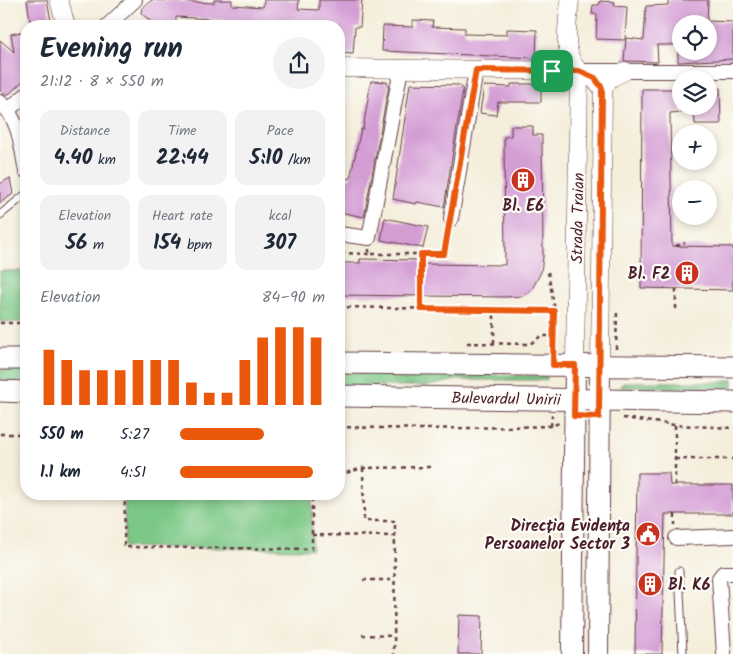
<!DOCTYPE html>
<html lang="en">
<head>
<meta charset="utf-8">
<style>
  :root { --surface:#fff; --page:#f2f2f3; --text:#1f2937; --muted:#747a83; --accent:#ea580c }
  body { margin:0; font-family:Kalam,sans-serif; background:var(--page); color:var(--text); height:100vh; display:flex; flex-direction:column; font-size:19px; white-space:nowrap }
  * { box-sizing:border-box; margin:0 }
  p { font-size:16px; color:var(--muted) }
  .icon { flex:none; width:28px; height:28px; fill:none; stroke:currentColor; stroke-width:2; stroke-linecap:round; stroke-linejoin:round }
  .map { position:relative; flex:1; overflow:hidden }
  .sheet { position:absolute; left:20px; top:20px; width:325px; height:480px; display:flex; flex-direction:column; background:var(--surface); border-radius:20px; box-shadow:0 2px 8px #0003 }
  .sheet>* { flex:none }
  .tools { position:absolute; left:672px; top:15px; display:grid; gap:10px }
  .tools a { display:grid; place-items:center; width:45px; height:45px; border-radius:50%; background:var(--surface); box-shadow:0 2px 8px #0003; font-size:25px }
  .pin { position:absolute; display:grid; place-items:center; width:42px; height:42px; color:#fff; margin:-21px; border-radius:10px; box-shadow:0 2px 8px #0006 }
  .round { display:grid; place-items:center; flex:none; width:52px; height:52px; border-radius:26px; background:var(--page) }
  .overview { display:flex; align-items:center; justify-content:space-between; height:85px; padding:0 20px }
  h1 { font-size:28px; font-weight:600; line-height:38px }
  .stats { display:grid; grid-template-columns:repeat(3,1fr); gap:8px; height:85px; padding:5px 20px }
  .stats div { display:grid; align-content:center; border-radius:12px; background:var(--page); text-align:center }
  .stats b { font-size:21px; font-weight:600 }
  .stats small { font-size:14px; font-weight:400 }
  .stats p { font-size:14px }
  .chart { height:140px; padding:10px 20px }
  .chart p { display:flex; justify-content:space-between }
  .chart svg { width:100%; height:90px; margin-top:5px; stroke:var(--accent); stroke-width:6 }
  ul { padding:0 20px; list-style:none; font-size:16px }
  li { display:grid; grid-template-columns:80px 60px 1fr; align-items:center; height:38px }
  li i { height:12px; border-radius:6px; background:var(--accent) }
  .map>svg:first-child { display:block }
  .grass { fill:url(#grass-tufts); stroke:#637458 }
  .pitch { fill:#7cc886; stroke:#637458 }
  .building { fill:#d49ed5 }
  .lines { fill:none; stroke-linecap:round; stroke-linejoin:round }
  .service-casing { stroke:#643e45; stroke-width:9 }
  .minor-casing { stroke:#643e45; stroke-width:16 }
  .tertiary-casing { stroke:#643e45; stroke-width:19 }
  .secondary-casing { stroke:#643e45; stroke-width:22 }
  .primary-casing { stroke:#643e45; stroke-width:23 }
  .path { stroke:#643e45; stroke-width:2.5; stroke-dasharray:4 4; stroke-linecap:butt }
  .service { stroke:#fff; stroke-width:7 }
  .minor { stroke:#fff; stroke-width:14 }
  .tertiary { stroke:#fff; stroke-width:18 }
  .secondary { stroke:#fff; stroke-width:20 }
  .primary { stroke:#fff; stroke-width:21 }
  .route-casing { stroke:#fff; stroke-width:10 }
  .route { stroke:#ea580c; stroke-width:6 }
  .labels { text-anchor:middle; stroke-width:4.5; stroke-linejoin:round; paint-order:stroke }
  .poi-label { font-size:16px; font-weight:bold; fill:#4a1f2b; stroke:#fdfcf7; text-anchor:end }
  .street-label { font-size:16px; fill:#4a1f2b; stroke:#fdfcf7 }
</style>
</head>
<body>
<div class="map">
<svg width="733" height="654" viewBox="0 0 733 654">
  <defs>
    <pattern id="grass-tufts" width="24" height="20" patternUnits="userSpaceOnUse" patternTransform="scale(1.25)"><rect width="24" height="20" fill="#7cc886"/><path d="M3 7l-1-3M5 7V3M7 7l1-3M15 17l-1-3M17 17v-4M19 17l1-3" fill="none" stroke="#6dab74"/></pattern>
  </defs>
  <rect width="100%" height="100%" fill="#fdfcf7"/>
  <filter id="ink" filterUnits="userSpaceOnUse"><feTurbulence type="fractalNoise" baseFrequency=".02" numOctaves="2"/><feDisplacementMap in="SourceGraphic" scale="10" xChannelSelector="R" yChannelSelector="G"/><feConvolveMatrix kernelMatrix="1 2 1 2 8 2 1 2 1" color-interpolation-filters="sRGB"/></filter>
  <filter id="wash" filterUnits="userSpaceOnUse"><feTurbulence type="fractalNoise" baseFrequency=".0096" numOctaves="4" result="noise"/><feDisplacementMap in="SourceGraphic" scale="20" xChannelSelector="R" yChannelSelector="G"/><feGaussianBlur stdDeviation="1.12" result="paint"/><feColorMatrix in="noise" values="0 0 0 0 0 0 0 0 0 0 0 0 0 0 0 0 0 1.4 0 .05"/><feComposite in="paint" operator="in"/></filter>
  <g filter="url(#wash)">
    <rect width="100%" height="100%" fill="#f4eedb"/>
    <!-- grass -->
    <path class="grass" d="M0 271H26V322H0Z
      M0 369 26 370V382H0Z
      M339 372 547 376V379L545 380H456L429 386H339Z
      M733 379V388L620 387 623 382H722Z"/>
    <!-- pitch -->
    <path class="pitch" d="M125 494H312V549L124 547Z"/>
    <g id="blocks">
      <!-- building -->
      <path class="building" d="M27 0H47L52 26H31Z
        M152 0 214 3V0H232V5L263 7 264 0H299L298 9 319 10V0H362L360 27H355L353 54 339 53V26H298V24L176 17V26H156L141 13 142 8Z
        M668 0H708L707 24H681V45H657L658 62 624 61 626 38 644 40 646 6 668 5Z
        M600 1 615 2 614 6 627 7 625 40 596 39 597 14H592L593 5H599Z
        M413 20 433 21 432 27 465 28V34L507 35V29L537 30 536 58 382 51 383 26 413 27Z
        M709 21 733 22V59L678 62V51H709Z
        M26 31V78L9 94H3L0 90V40L14 52 11 34Z
        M371 81 387 82 389 85 364 217 339 212V177L350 179 361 129H363Z
        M410 84 460 85 463 90 444 207 417 202 416 204 393 199Z
        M511 84H541V102H498L496 115 480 113 484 86 511 87Z
        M709 88H720L721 124H695L694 106H709Z
        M642 89H681V112L670 113 672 246 733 247V290L641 288Z
        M511 126H533V135H542L543 257 541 272 532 289 523 296 505 297 339 295V263H360V259L421 260 420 264 505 265 504 137 511 136Z
        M10 178 13 194 0 203V184Z
        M385 218 428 227 423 248 381 240Z
        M637 473H669L670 485H733V514H665L662 654H635Z
        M459 615 482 616 481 654H458Z"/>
    </g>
  </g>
  <g filter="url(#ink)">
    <use href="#blocks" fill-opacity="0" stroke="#643e45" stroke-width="1"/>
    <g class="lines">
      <defs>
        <path id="service" d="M684 189H686
          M0 215 26 194
          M679 571 683 654"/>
        <path id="minor" d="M107 26 135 0
          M580 71H733
          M0 102C20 120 21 146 26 171
          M9 109 26 95
          M451 219 476 70
          M339 234 369 238 401 69
          M676 538 733 536
          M724 654 719 578 723 573H733"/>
        <path id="tertiary" d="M59 0 66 26
          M570 0C568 21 561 53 578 70 586 78 593 74 603 89L600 366
          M339 68 579 71
          M603 89 610 78 625 71
          M575 365 579 71"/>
        <path id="secondary" d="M572 654 575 365
          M598 654 600 366"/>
        <path id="primary" d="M0 359H26
          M339 363 733 367
          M0 391 26 392
          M339 396 733 402"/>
      </defs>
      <!-- service casing -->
      <use href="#service" class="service-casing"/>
      <!-- minor casing -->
      <use href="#minor" class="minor-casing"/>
      <!-- tertiary casing -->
      <use href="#tertiary" class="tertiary-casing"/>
      <!-- secondary casing -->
      <use href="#secondary" class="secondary-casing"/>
      <!-- primary casing -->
      <use href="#primary" class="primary-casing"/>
      <!-- path -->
      <path class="path" d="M676 246 685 243
        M369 249V254H444L448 231
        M548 272 555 311 553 349
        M676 289V311
        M339 307 555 311
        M339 307V253L369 254
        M421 309V254
        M0 323H26
        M467 343 530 344 541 336H554
        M494 343V310
        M616 349 617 311
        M623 418 675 425 733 428
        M551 426 552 415
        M339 427 423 429 551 426 559 423
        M0 434H26
        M675 459H733
        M363 468 364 521H395L394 654
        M339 475 363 468 432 467
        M675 485V425
        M125 494 124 547 312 549V494
        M675 514V525
        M312 535 395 536
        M363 580H394
        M362 635 394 636"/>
      <!-- service -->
      <use href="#service" class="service"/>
      <!-- minor -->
      <use href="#minor" class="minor"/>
      <!-- tertiary -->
      <use href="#tertiary" class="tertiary"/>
      <!-- secondary -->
      <use href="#secondary" class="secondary"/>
      <!-- primary -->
      <use href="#primary" class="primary"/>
    </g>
  </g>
  <g class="lines" filter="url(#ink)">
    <defs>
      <path id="route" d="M476 70 579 71 595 78 602 88 599 417 574 416 575 365H553L554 311 421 309V254H444Z"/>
    </defs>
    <!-- route casing -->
    <use href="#route" class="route-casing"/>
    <!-- route -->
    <use href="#route" class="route"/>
  </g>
  <!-- icons -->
  <defs>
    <symbol id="building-disc" viewBox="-11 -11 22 22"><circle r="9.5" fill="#c8321e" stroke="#fdfcf7"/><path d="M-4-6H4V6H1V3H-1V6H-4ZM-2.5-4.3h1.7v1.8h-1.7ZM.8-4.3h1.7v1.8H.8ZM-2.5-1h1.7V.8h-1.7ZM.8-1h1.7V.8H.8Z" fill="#fff"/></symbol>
    <symbol id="civic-disc" viewBox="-11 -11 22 22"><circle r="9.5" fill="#c8321e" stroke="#fdfcf7"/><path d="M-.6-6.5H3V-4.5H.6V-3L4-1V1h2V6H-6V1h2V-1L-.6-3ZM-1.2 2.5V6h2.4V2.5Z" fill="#fff"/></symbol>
  </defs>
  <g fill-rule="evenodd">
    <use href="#building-disc" x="509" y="166" width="28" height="28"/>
    <use href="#building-disc" x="673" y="259" width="28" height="28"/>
    <use href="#civic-disc" x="634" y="520" width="28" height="28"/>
    <use href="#building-disc" x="636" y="570" width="28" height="28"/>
  </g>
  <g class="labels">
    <!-- poi labels -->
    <g class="poi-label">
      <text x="523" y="211" text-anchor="middle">Bl. E6</text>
      <text x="670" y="279">Bl. F2</text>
      <text x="630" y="531">Direcția Evidența<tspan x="630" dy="18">Persoanelor Sector 3</tspan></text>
      <text x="668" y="590" text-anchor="start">Bl. K6</text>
    </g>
    <!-- street labels -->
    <g class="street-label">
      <text transform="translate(577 218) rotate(-89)" y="6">Strada Traian</text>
      <text transform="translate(506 398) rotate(1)" y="6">Bulevardul Unirii</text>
    </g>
  </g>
</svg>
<div class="tools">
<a><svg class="icon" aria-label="locate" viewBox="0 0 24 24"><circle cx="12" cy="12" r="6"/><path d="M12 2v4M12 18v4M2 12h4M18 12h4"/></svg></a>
<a><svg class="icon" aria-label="layers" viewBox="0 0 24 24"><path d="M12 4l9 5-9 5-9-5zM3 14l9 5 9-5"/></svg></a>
<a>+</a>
<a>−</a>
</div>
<div class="pin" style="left:552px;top:71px;background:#1e9e55"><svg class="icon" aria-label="arrive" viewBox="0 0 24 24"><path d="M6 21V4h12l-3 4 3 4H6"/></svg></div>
<section class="sheet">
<div class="overview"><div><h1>Evening run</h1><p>21:12 · 8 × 550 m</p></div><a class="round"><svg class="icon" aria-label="share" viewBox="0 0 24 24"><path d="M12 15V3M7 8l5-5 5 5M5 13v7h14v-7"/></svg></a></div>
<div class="stats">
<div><p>Distance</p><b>4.40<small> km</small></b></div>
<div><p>Time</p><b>22:44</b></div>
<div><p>Pace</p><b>5:10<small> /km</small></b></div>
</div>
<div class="stats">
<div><p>Elevation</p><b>56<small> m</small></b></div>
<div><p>Heart rate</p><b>154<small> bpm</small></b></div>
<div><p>kcal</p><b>307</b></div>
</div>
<div class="chart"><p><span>Elevation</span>84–90 m</p>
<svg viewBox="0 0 160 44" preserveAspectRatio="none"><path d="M5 44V17M15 44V22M25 44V27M35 44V27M45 44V27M55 44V22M65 44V22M75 44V22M85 44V33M95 44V38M105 44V38M115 44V22M125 44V11M135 44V6M145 44V6M155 44V11"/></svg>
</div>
<ul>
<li><b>550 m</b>5:27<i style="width:58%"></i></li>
<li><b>1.1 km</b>4:51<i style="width:92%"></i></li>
</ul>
</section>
</div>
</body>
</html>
